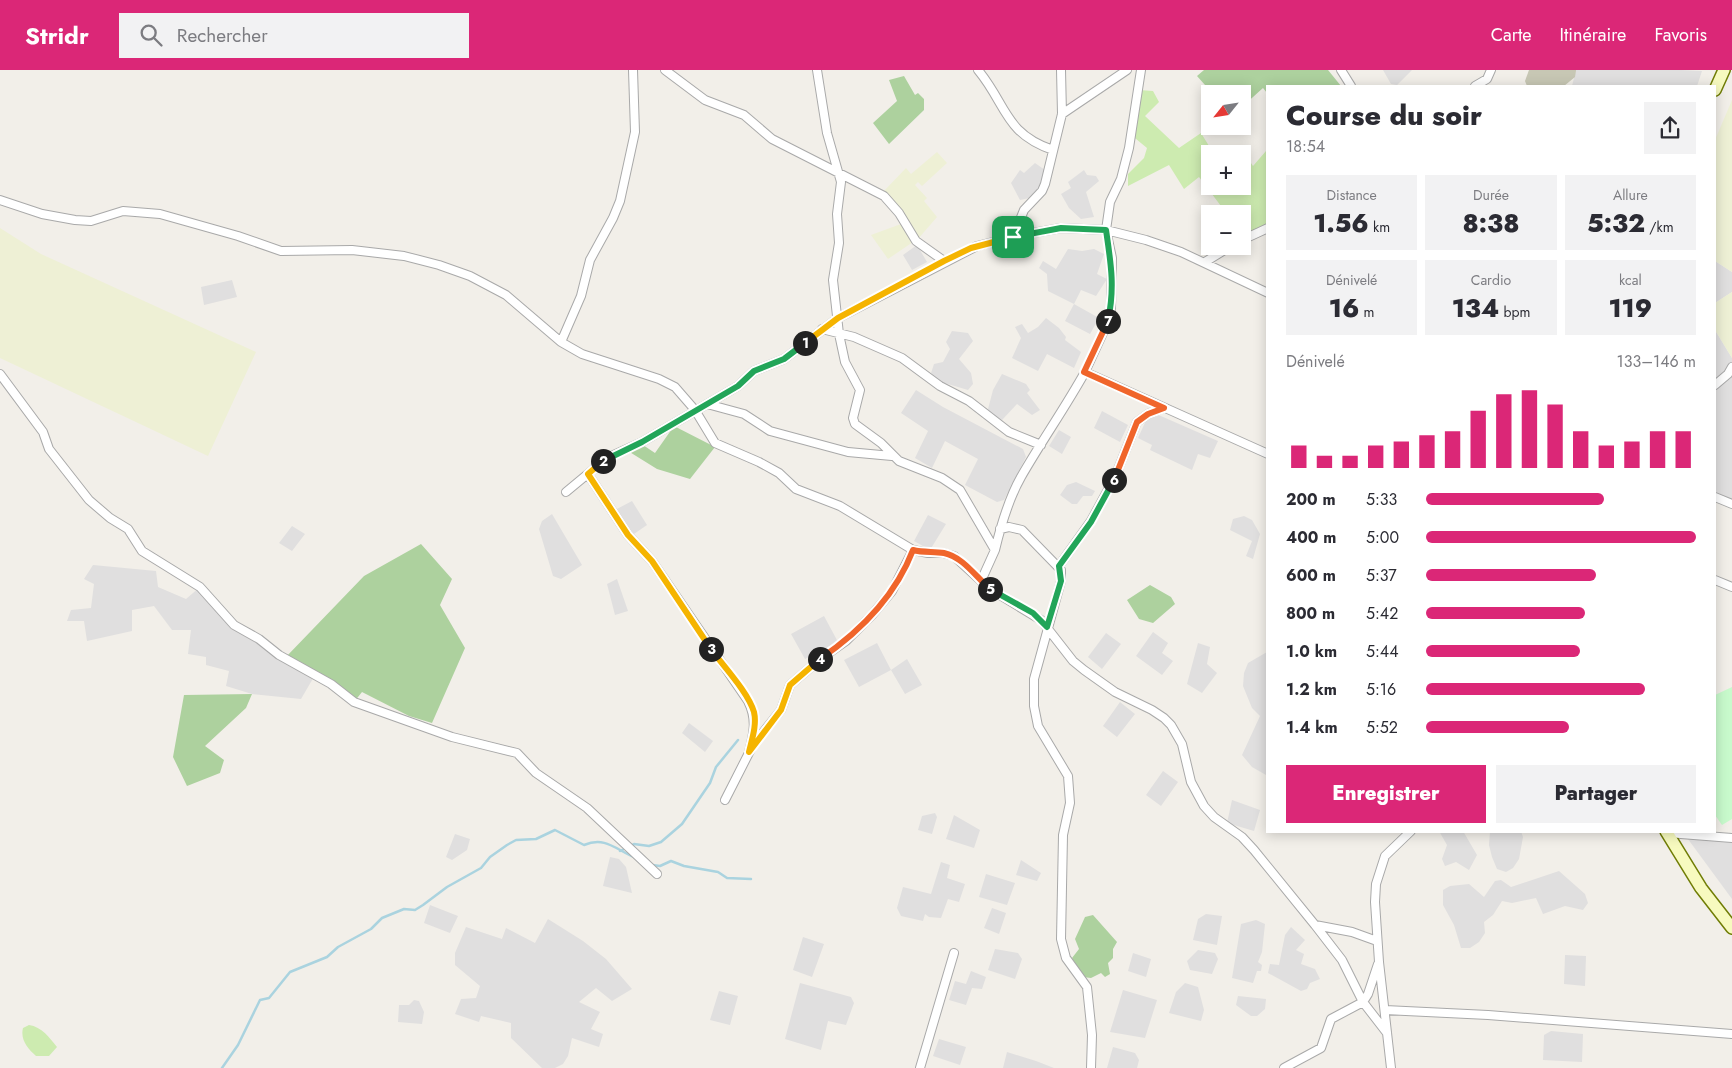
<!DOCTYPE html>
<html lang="fr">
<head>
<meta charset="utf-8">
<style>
  :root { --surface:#fff; --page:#f2f2f3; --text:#2b2b33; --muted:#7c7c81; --accent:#db2777 }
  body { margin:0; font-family:Jost,sans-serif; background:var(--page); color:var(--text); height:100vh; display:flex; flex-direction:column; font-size:19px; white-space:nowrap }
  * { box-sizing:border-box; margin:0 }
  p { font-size:16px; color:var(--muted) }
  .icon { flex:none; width:28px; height:28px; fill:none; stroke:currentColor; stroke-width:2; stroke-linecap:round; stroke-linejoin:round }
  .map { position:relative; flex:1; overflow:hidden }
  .details { position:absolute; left:1266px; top:15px; width:450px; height:748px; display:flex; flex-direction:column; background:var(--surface); border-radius:0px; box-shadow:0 2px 12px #0003 }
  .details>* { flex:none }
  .needle { width:32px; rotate:240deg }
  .buttons { position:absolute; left:1201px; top:15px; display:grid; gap:10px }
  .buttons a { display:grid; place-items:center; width:50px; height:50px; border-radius:0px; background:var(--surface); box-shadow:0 2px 12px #0003; font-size:25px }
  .pin { position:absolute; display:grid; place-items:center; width:42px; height:42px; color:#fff; margin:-21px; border-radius:10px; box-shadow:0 2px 8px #0006 }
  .km { position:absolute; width:25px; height:25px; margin:-12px; border-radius:50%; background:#222; color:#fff; font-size:14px; line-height:25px; text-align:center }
  .round { display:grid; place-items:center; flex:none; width:52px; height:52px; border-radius:0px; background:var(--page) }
  .head { display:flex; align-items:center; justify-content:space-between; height:85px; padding:0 20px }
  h1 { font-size:28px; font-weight:800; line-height:38px }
  .metrics { display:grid; grid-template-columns:repeat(3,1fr); gap:8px; height:85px; padding:5px 20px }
  .metrics div { display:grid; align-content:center; border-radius:0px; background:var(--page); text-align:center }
  .metrics b { font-size:25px; font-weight:800 }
  .metrics small { font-size:14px; font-weight:400 }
  .metrics p { font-size:14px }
  .chart { height:140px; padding:10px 20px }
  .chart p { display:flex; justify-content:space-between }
  .chart svg { width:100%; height:90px; margin-top:5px; stroke:var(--accent); stroke-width:6 }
  .cta { display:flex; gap:10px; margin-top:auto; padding:10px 20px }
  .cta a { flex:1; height:58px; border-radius:0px; background:var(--accent); color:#fff; font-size:20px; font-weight:800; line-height:58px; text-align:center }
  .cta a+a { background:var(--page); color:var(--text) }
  ul { padding:0 20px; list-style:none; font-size:16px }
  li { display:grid; grid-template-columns:80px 60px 1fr; align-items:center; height:38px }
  li i { height:12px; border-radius:6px; background:var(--accent) }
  header { display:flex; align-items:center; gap:30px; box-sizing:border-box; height:70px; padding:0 25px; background:var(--accent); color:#fff }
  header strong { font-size:24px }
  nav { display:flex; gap:28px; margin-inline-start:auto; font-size:18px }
  .search { width:350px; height:45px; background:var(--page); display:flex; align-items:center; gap:12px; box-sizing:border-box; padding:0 18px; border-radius:0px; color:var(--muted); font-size:19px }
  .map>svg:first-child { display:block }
  .residential { fill:#e0dfdf }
  .construction { fill:#c7c7b4 }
  .farmland { fill:#eef0d5 }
  .grass { fill:#cdebb0 }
  .forest { fill:#add19e }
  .park { fill:#c8facc }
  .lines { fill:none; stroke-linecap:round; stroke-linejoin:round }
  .stream { stroke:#aad3df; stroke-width:2.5 }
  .minor-casing { stroke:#a9a9a9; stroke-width:10 }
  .secondary-casing { stroke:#707d05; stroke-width:14 }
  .minor { stroke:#fff; stroke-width:8 }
  .secondary { stroke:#f7fabf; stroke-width:11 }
  .split-1-casing { stroke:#fff; stroke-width:10 }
  .split-2-casing { stroke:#fff; stroke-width:10 }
  .split-3-casing { stroke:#fff; stroke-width:10 }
  .split-4-casing { stroke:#fff; stroke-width:10 }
  .split-5-casing { stroke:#fff; stroke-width:10 }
  .split-6-casing { stroke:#fff; stroke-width:10 }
  .split-7-casing { stroke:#fff; stroke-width:10 }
  .split-8-casing { stroke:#fff; stroke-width:10 }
  .split-1 { stroke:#f5b400; stroke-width:6 }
  .split-2 { stroke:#22a559; stroke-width:6 }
  .split-3 { stroke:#f5b400; stroke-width:6 }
  .split-4 { stroke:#f5b400; stroke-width:6 }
  .split-5 { stroke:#f0652b; stroke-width:6 }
  .split-6 { stroke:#22a559; stroke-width:6 }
  .split-7 { stroke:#f0652b; stroke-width:6 }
  .split-8 { stroke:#22a559; stroke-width:6 }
</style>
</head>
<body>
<header>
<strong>Stridr</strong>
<div class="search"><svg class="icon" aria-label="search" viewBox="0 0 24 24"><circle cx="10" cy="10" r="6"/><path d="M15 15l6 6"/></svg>Rechercher</div>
<nav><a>Carte</a><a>Itinéraire</a><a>Favoris</a></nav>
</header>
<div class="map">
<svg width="1732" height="998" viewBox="0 0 1732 998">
  <rect width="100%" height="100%" fill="#f2efe9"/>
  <!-- residential -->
  <path class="residential" d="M1383 0H1412L1397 15 1391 14Z
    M1576 0H1681L1702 1 1697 16H1572Z
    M1035 93 1045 100 1043 112 1034 127 1020 130 1011 113 1020 100 1024 103Z
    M1084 100 1087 105 1096 106 1099 111 1086 122 1094 147 1081 149 1069 138 1061 124 1071 118 1068 112Z
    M917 175 927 192 912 200 903 185Z
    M1068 179 1082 181 1094 179 1104 184 1097 204 1107 209 1096 226 1081 220 1074 234 1099 248 1090 264 1065 251 1074 234 1048 221 1047 204 1039 198 1043 191 1056 199Z
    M1715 191 1732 202V222L1715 233Z
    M232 210 237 227 204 235 201 217Z
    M1046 248 1059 258 1066 267 1065 270 1081 282 1074 298 1047 284 1038 301 1012 288 1021 268 1015 257 1022 254 1028 263 1038 257Z
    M1715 260 1732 288V434L1715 427Z
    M952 261 968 263 973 271 959 289 971 303 973 314 968 320 941 312 931 303 934 294 943 292 950 279 946 272Z
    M1002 304 1026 314 1030 320 1027 323 1040 340 1032 345 1017 334 1002 350 987 343 993 320Z
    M916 320 943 337 1023 379 1026 387 1004 430 997 432 965 415 978 389 945 371 932 398 915 388 928 361 901 343Z
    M1102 341 1128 355 1120 372 1094 358Z
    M1154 343 1218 371 1210 388 1198 384 1192 400 1150 380 1152 375 1138 368 1148 346Z
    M1059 360 1071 367 1062 384 1049 376Z
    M1076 412 1095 421 1092 426H1083L1077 434H1072L1060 425 1067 415Z
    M632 431 647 455 631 466 615 440Z
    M552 444 582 495 561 509 553 506 539 459 542 451Z
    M928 445 946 454 930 480 914 471Z
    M1244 446 1252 450 1260 464 1253 489 1246 486 1252 471 1230 460 1233 449Z
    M292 456 305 464 292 481 279 473Z
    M93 495 156 501 158 517 186 529 200 517 224 545 315 605 301 629 252 624 226 616 229 601 206 595V587L188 584 191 560H172L154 536 132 540V561L87 571 84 551H67L71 540 91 538 94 514 84 509Z
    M617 509 628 541 615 545 607 514Z
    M824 546 838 572 805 589 791 564Z
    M1153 562 1168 573 1162 583 1173 591 1162 605 1136 586Z
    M1106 563 1121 574 1102 599 1088 587Z
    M877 573 891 600 907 589 922 615 905 624 891 600 859 617 844 590Z
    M1198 573 1210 577 1207 594 1217 603 1202 623 1187 614Z
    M1267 582 1268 704 1266 705 1252 697 1242 685 1260 646 1252 638 1243 616 1244 603 1248 593Z
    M1120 632 1135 644 1117 667 1103 656Z
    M689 653 713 671 705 682 682 663Z
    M1163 701 1178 712 1161 736 1146 725Z
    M1232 730 1260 740 1254 761 1227 753Z
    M935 743 937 747 932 764 918 760 922 746Z
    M954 745 980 760 974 778 946 769Z
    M1439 761H1463L1477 785 1469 800 1456 792 1445 796 1442 789 1447 775Z
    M1490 761H1521L1523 767 1519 789 1513 798 1506 802 1497 799 1492 787 1489 775Z
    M455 764 470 769 467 780 452 790 446 787Z
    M1685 765 1732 768V829Z
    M610 787 619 789 626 797 632 823 603 816Z
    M1021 790 1041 803 1037 811 1016 805Z
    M941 792 950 795 947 808 965 814 959 832 948 829 941 848 929 847 925 844 923 851 901 846 897 838 903 817 931 824Z
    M1559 801 1585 824 1588 833 1583 840 1565 836 1543 844 1536 828 1512 833 1502 831 1493 845 1484 852 1485 863 1479 872 1470 878H1461L1454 855 1443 835V820L1450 816 1469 814 1484 827 1495 811 1501 810 1511 817Z
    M986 804 1015 813 1007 835 979 827Z
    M430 835 458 846 450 863 424 853Z
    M992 838 1006 843 999 864 984 858Z
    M1206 844 1222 846 1217 875 1193 870 1198 849Z
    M548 849 583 871 606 889 632 919 612 931 596 918 579 932 600 942 591 959 603 964 599 977 572 968 568 986 563 994 555 998H542L511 968V953L481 946 479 952 455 944 461 929 476 928 480 916 455 895V883L466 857 502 869 506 858 535 873Z
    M1256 850 1265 854 1262 882 1258 892 1262 895 1261 901H1257L1253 913 1232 908 1241 854Z
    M1291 857 1305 870 1296 880 1304 884 1301 894 1315 899 1320 909 1310 913 1307 919 1301 921 1268 903 1270 894 1279 895 1285 865Z
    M803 867 824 874 812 907 793 900Z
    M995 879 1018 883 1022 889 1015 909 988 900Z
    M1198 880 1215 883 1218 889 1212 904 1190 900 1187 891Z
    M1133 883 1151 889 1146 907 1128 901Z
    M1565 885 1586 886 1585 916 1564 914Z
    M971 901 986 907 982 919 972 918 966 935 949 930 955 911 966 914Z
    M800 913 851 927 854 933 846 955 828 951 821 980 785 969Z
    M1185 913 1198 917 1204 940 1201 951 1169 943 1176 922Z
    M1123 920 1157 930 1145 968 1110 962Z
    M719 921 738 926 730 955 710 950Z
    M1238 926 1266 929 1265 939 1257 946H1251L1236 935Z
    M414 930 419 931 424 942 422 954 398 952 399 935H409Z
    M1551 961 1583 964 1582 992 1543 990 1544 965Z
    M939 969 966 977 960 995 933 986Z
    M1113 977 1135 983 1139 990 1137 998H1107Z
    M1007 982 1036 991 1054 998H1003Z"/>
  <!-- construction -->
  <path class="construction" d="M1529 0H1576V1L1575 7 1564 16H1527L1525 11Z"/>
  <!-- farmland -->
  <path class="farmland" d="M1732 30V202L1715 191V70Z
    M937 82 947 93 922 116 918 112 915 115 927 128 924 131 937 147 918 169 883 122 906 98 911 104Z
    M901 154 913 172 888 189 871 165Z
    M0 158 41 184 256 282 208 386 0 288Z
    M1732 222V288L1715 260V233Z"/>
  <!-- grass -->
  <path class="grass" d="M1139 20 1153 21 1159 32 1145 46 1179 78 1201 63 1214 84H1210V116H1242V84H1226L1239 75 1253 96 1266 81 1267 83V155L1248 164 1243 159 1242 144H1227L1199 107 1184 119 1169 95 1128 116V104L1144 88 1147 78 1130 64Z
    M29 955C42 957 49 967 57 977L49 986H36C28 979 20 970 23 958Z"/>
  <!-- forest -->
  <path class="forest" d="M1204 0H1328L1341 16H1268L1267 23 1263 18 1243 36 1242 24H1213L1197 6Z
    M904 6 915 25 918 23 924 29V40L889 74 873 53 897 31 889 10Z
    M674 356 715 377 690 409 657 399 628 381 640 373 655 383Z
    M421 474 452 509 440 535 465 578 432 653 409 646 362 622 354 632 285 588 364 506Z
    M1150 515 1171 527 1175 534 1153 553 1139 549 1127 530Z
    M252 624 246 638 205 676 224 690 220 703 187 716 173 687 184 625Z
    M1093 845 1117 872 1113 879V888L1108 893 1110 904 1105 907 1101 903 1091 908 1083 907 1072 888 1079 879 1075 869 1085 847Z"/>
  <!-- park -->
  <path class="park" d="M1732 617V749L1722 755 1715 745V625Z"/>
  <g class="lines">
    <!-- stream -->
    <path class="stream" d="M620 781 634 774 649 776 661 772 682 754 710 713 716 697 738 670
      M652 795 660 796 671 791 684 796 718 802 727 808 751 809
      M222 998 238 975 260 930 269 928 290 902 327 887 338 877 371 859 382 848 404 839 415 840 423 835 447 817 481 798 490 787 507 775 516 770 536 769 555 760 584 775C606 766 616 780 636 788"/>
    <defs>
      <path id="minor" d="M665 0 705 30 744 45 772 69 884 126 899 143 916 171 944 191
        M817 0 827 63 841 112 837 144 839 173 833 210 839 264 845 292 860 320 853 348 855 354 881 373 899 391 942 408 960 420 995 480 981 511
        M978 0C1007 35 1004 63 1053 80
        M1141 0 1129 78 1121 109 1110 132 1106 160 1112 188 1111 238 1108 252 1085 302 1268 384
        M1341 0 1351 16
        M1475 16 1487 9 1491 0
        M1062 44 1127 0
        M0 130 42 144 75 150 91 151 123 141 160 144 238 166 281 181 352 180 404 186 439 195 470 206 506 225 561 272 582 284 659 309 675 317 695 340 715 373 759 392 779 403 796 419 840 436 913 480 928 483H943L954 486 990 519 1041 550 1073 591 1084 600 1115 622 1152 640 1164 648 1171 655 1182 674 1191 712 1204 736 1214 747 1242 767 1254 780 1315 855 1352 862 1377 871
        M1013 167 1024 140 1042 121 1045 114 1062 44 1061 0
        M1242 170 1268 158
        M1205 192 1231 176
        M822 259 854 267 902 288 940 316 969 331 1009 362 1041 375
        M561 272 581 226 590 190 613 148 620 131 635 62 633 0
        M0 304 43 362 49 379 89 430 110 448 128 459 142 481 200 517 234 555 259 569 279 585 331 614 354 632 452 667 517 683 536 703 587 738 657 804
        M1715 315 1728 304 1732 297
        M707 334 744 344 770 361 848 382 892 386
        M588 404 628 465 652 491 748 631C757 649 754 663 749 682
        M566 422 607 388 642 372 738 316 754 301 784 289 838 248 977 176 1022 165 1061 158 1106 160 1146 170 1181 182 1268 223
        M1715 427 1732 434
        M1000 459 1009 457 1022 460 1061 500V511L1034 609V636L1038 656 1068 706 1070 733 1063 765 1061 869 1066 888 1087 917 1092 965 1091 998
        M995 480C1001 455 1008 430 1021 407 1041 372 1065 338 1085 302
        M1059 496 1091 451 1115 407 1137 352 1148 344 1163 338
        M1715 510 1732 517
        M725 730 753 675 781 640 790 615 819 590 846 571 872 545 892 521 913 480
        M1668 763 1732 768
        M1315 855 1342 890 1363 932 1387 963
        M1385 940 1488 945 1732 964
        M920 998 954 883
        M1284 998 1321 978 1331 949 1363 932 1368 924 1378 894
        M1391 998 1379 892 1375 832 1376 814 1385 786 1411 761"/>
      <path id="secondary" d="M1715 20 1724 0
        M1666 761 1701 818 1732 858"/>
    </defs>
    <!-- minor casing -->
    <use href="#minor" class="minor-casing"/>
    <!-- secondary casing -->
    <use href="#secondary" class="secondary-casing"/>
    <!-- minor -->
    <use href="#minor" class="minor"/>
    <!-- secondary -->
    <use href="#secondary" class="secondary"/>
  </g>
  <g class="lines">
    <defs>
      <path id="split-1" d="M805 273 838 248 944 191 971 178 1013 167"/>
      <path id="split-2" d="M603 391 642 372 738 316 754 301 784 289 805 273"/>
      <path id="split-3" d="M603 391 588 404 628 465 652 491 711 579"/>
      <path id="split-4" d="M711 579C724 597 748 622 754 642 757 655 752 669 749 682L781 640 790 615 820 589"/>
      <path id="split-5" d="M820 589C861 561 895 527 913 480 924 483 934 481 944 483 963 487 976 507 990 519"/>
      <path id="split-6" d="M990 519 1033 543 1047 557 1061 511 1059 496 1091 452 1114 410"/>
      <path id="split-7" d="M1108 251 1084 302 1164 338 1148 344 1137 352 1114 410"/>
      <path id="split-8" d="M1013 167 1061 158 1106 160C1111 194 1115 217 1108 251"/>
    </defs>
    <!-- split-1 casing -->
    <use href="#split-1" class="split-1-casing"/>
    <!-- split-2 casing -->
    <use href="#split-2" class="split-2-casing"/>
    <!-- split-3 casing -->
    <use href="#split-3" class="split-3-casing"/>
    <!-- split-4 casing -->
    <use href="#split-4" class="split-4-casing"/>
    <!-- split-5 casing -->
    <use href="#split-5" class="split-5-casing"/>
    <!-- split-6 casing -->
    <use href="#split-6" class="split-6-casing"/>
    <!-- split-7 casing -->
    <use href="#split-7" class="split-7-casing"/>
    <!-- split-8 casing -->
    <use href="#split-8" class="split-8-casing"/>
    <!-- split-1 -->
    <use href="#split-1" class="split-1"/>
    <!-- split-2 -->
    <use href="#split-2" class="split-2"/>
    <!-- split-3 -->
    <use href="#split-3" class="split-3"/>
    <!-- split-4 -->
    <use href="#split-4" class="split-4"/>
    <!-- split-5 -->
    <use href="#split-5" class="split-5"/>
    <!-- split-6 -->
    <use href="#split-6" class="split-6"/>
    <!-- split-7 -->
    <use href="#split-7" class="split-7"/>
    <!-- split-8 -->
    <use href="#split-8" class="split-8"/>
  </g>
</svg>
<div class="buttons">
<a><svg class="needle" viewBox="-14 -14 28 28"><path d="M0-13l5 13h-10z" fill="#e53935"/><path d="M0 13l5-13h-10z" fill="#7c7c81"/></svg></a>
<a>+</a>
<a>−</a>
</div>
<div class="pin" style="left:1013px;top:167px;background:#1e9e55"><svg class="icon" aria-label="arrive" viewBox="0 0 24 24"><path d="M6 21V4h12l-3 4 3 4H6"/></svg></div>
<b class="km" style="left:805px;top:273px">1</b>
<b class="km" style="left:603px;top:391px">2</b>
<b class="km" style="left:711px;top:579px">3</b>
<b class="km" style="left:820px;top:589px">4</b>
<b class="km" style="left:990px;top:519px">5</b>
<b class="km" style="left:1114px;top:410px">6</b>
<b class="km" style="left:1108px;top:251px">7</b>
<section class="details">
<div class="head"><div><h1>Course du soir</h1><p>18:54</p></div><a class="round"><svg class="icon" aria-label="share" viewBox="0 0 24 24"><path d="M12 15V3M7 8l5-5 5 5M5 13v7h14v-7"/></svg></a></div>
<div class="metrics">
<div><p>Distance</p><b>1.56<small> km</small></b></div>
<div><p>Durée</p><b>8:38</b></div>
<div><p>Allure</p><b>5:32<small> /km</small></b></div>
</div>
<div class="metrics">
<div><p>Dénivelé</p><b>16<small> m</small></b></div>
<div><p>Cardio</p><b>134<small> bpm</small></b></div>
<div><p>kcal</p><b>119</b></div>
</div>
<div class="chart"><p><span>Dénivelé</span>133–146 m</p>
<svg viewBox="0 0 160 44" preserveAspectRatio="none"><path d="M5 44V33M15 44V38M25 44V38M35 44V33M45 44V31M55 44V28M65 44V26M75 44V16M85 44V8M95 44V6M105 44V13M115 44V26M125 44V33M135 44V31M145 44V26M155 44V26"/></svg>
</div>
<ul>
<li><b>200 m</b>5:33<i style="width:66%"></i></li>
<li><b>400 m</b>5:00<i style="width:100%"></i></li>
<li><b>600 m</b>5:37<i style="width:63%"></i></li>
<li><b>800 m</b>5:42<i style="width:59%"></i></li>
<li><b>1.0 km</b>5:44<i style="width:57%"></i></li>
<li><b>1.2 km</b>5:16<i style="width:81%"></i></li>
<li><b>1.4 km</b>5:52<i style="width:53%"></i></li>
</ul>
<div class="cta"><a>Enregistrer</a><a>Partager</a></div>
</section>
</div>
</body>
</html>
